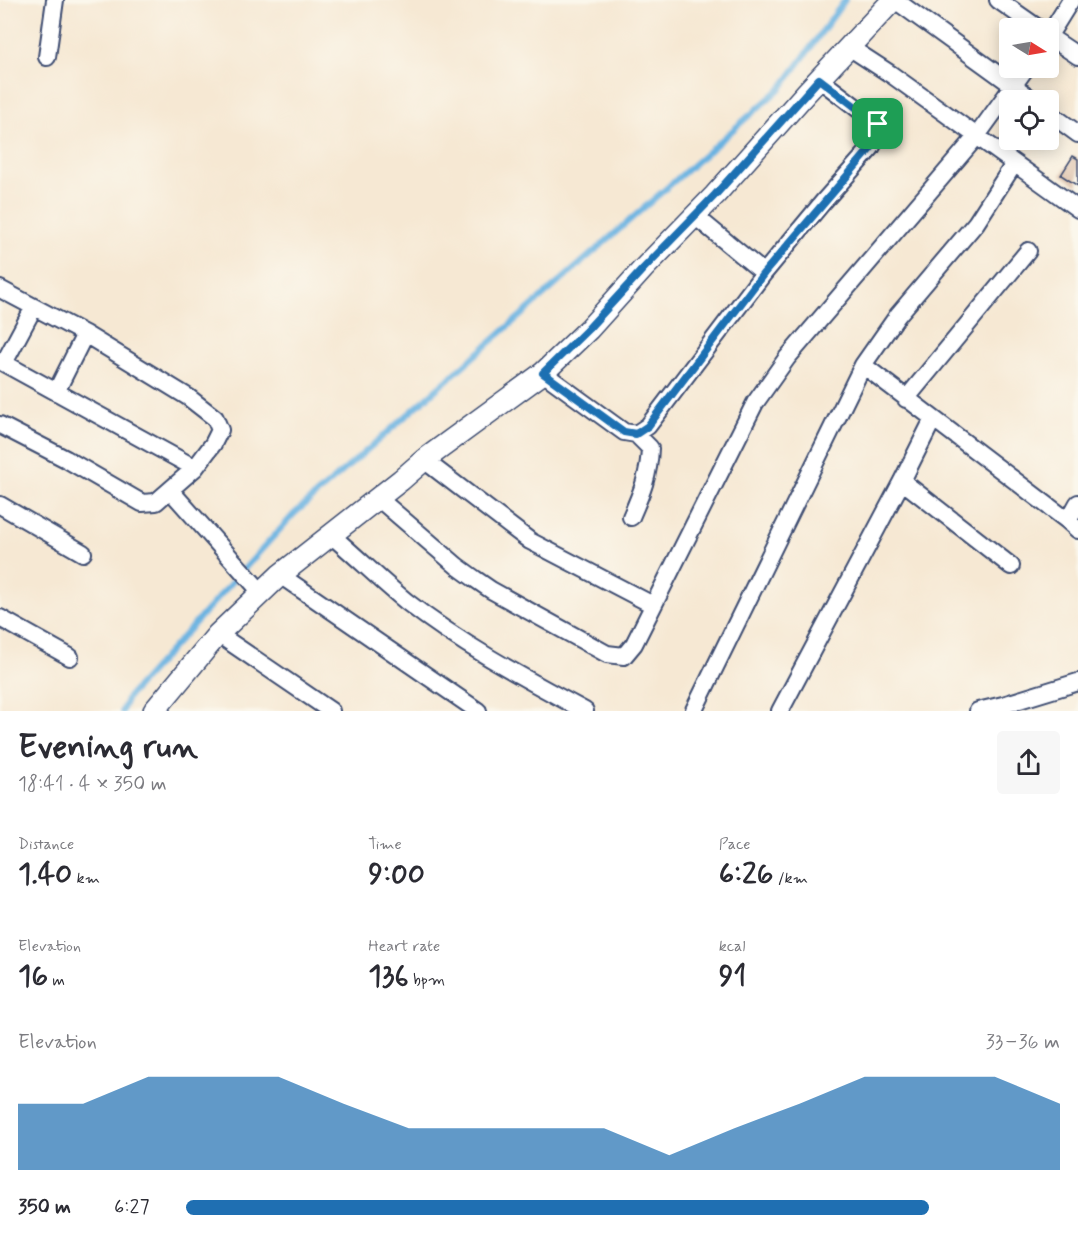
<!DOCTYPE html>
<html lang="en">
<head>
<meta charset="utf-8">
<style>
  :root { --surface:#fff; --page:#f7f7f7; --text:#2b2b33; --muted:#7c7c81; --accent:#1f6fb2 }
  body { margin:0; font-family:Mynerve,sans-serif; background:var(--page); color:var(--text); height:100vh; display:flex; flex-direction:column; font-size:22px; white-space:nowrap }
  * { box-sizing:border-box; margin:0 }
  p { font-size:20px; color:var(--muted) }
  .icon { flex:none; width:33px; height:33px; fill:none; stroke:currentColor; stroke-width:2; stroke-linecap:round; stroke-linejoin:round }
  .map { position:relative; height:711px; overflow:hidden }
  .details { display:flex; flex-direction:column; background:var(--surface); flex:1 }
  .details>* { flex:none }
  .needle { width:39px; rotate:101deg }
  .tools { position:absolute; left:999px; top:18px; display:grid; gap:12px }
  .tools a { display:grid; place-items:center; width:60px; height:60px; border-radius:6px; background:var(--surface); box-shadow:0 3px 15px #0003; font-size:30px }
  .pin { position:absolute; display:grid; place-items:center; width:51px; height:51px; color:#fff; margin:-26px; border-radius:12px; box-shadow:0 3px 9px #0006 }
  .round { display:grid; place-items:center; flex:none; width:63px; height:63px; border-radius:6px; background:var(--page) }
  .headline { display:flex; align-items:center; justify-content:space-between; height:102px; padding:0 18px }
  h1 { font-size:33px; font-weight:700; line-height:45px }
  .stats { display:grid; grid-template-columns:repeat(3,1fr); gap:9px; height:102px; padding:6px 18px }
  .stats div { display:grid; align-content:center }
  .stats b { font-size:30px; font-weight:700 }
  .stats small { font-size:16px; font-weight:400 }
  .stats p { font-size:16px }
  .chart { height:168px; padding:12px 18px }
  .chart p { display:flex; justify-content:space-between }
  .chart svg { width:100%; height:108px; margin-top:6px; fill:var(--accent); opacity:.7 }
  ul { padding:0 18px; list-style:none; font-size:20px }
  li { display:grid; grid-template-columns:96px 72px 1fr; align-items:center; height:45px }
  li i { height:15px; border-radius:8px; background:var(--accent) }
  .map>svg:first-child { display:block }
  .lines { fill:none; stroke-linecap:round; stroke-linejoin:round }
  .stream { stroke:#69b2e1; stroke-width:6 }
  .building { fill:#c89c7f }
  .minor-casing { stroke:#3c4b70; stroke-width:20 }
  .tertiary-casing { stroke:#3c4b70; stroke-width:24 }
  .minor { stroke:#fff; stroke-width:16 }
  .tertiary { stroke:#fff; stroke-width:21 }
  .route-casing { stroke:#fff; stroke-width:12 }
  .route { stroke:#1f6fb2; stroke-width:8 }
</style>
</head>
<body>
<div class="map">
<svg width="1078" height="711" viewBox="0 0 1078 711">
  <rect width="100%" height="100%" fill="#fbf7ec"/>
  <filter id="ink" filterUnits="userSpaceOnUse"><feTurbulence type="fractalNoise" baseFrequency=".0167" numOctaves="2"/><feDisplacementMap in="SourceGraphic" scale="12" xChannelSelector="R" yChannelSelector="G"/><feConvolveMatrix kernelMatrix="1 2 1 2 8 2 1 2 1" color-interpolation-filters="sRGB"/></filter>
  <filter id="wash" filterUnits="userSpaceOnUse"><feTurbulence type="fractalNoise" baseFrequency=".008" numOctaves="4" result="noise"/><feDisplacementMap in="SourceGraphic" scale="24" xChannelSelector="R" yChannelSelector="G"/><feGaussianBlur stdDeviation="1.35" result="paint"/><feColorMatrix in="noise" values="0 0 0 0 0 0 0 0 0 0 0 0 0 0 0 0 0 1.4 0 .05"/><feComposite in="paint" operator="in"/></filter>
  <g filter="url(#wash)">
    <rect width="100%" height="100%" fill="#f6e8d3"/>
    <g class="lines">
      <!-- stream -->
      <path class="stream" d="M122 711 128 697 294 514 782 87 845 0"/>
    </g>
    <g id="blocks">
      <!-- building -->
      <path class="building" d="M1073 156 1078 159V186L1061 175Z"/>
    </g>
  </g>
  <g filter="url(#ink)">
    <use href="#blocks" fill-opacity="0" stroke="#3c4b70" stroke-width="1.5"/>
    <g class="lines">
      <defs>
        <path id="minor" d="M895 0 1033 100
          M998 0 1038 28
          M1048 36 1078 56
          M1048 37 1071 0
          M849 47 892 75 1078 209
          M47 57 55 0
          M1048 112 1078 134
          M695 216 764 273
          M0 289 85 334 188 397 215 418 220 430 213 444 195 468 156 502 142 503 66 459 0 425
          M0 361 195 468
          M4 363 34 307
          M863 365 1068 521 1078 530
          M543 373 624 432 636 434 648 426 764 273 823 202 871 148 878 135V124L819 79
          M56 392 85 334
          M906 399 1028 251
          M424 460 530 541 653 605
          M902 481 1011 566
          M170 490 261 592
          M378 498 457 566 475 579 491 590 607 654 624 656 634 644 755 403 787 358 976 137 1026 68
          M0 505 83 553
          M631 517C642 492 649 475 650 448L636 434
          M1068 521 1078 503
          M331 535C357 557 381 581 407 602 462 645 524 678 585 711
          M280 575 478 711
          M0 618 70 657
          M218 634 331 711
          M694 710 863 365 898 315 976 223 1014 164
          M780 711 902 481 933 419
          M978 711 1003 705 1078 682"/>
        <path id="tertiary" d="M154 711 218 634 280 575 401 480 424 460 543 373 589 329 643 269 715 195 806 93 893 0"/>
      </defs>
      <!-- minor casing -->
      <use href="#minor" class="minor-casing"/>
      <!-- tertiary casing -->
      <use href="#tertiary" class="tertiary-casing"/>
      <!-- minor -->
      <use href="#minor" class="minor"/>
      <!-- tertiary -->
      <use href="#tertiary" class="tertiary"/>
    </g>
  </g>
  <g class="lines" filter="url(#ink)">
    <defs>
      <path id="route" d="M819 79 878 124V135L871 148 764 273 648 426 636 434 624 432 543 373 588 329 643 269 715 195Z"/>
    </defs>
    <!-- route casing -->
    <use href="#route" class="route-casing"/>
    <!-- route -->
    <use href="#route" class="route"/>
  </g>
</svg>
<div class="tools">
<a><svg class="needle" viewBox="-14 -14 28 28"><path d="M0-13l5 13h-10z" fill="#e53935"/><path d="M0 13l5-13h-10z" fill="#7c7c81"/></svg></a>
<a><svg class="icon" aria-label="locate" viewBox="0 0 24 24"><circle cx="12" cy="12" r="6"/><path d="M12 2v4M12 18v4M2 12h4M18 12h4"/></svg></a>
</div>
<div class="pin" style="left:878px;top:124px;background:#1e9e55"><svg class="icon" aria-label="arrive" viewBox="0 0 24 24"><path d="M6 21V4h12l-3 4 3 4H6"/></svg></div>
</div>
<section class="details">
<div class="headline"><div><h1>Evening run</h1><p>18:41 · 4 × 350 m</p></div><a class="round"><svg class="icon" aria-label="share" viewBox="0 0 24 24"><path d="M12 15V3M7 8l5-5 5 5M5 13v7h14v-7"/></svg></a></div>
<div class="stats">
<div><p>Distance</p><b>1.40<small> km</small></b></div>
<div><p>Time</p><b>9:00</b></div>
<div><p>Pace</p><b>6:26<small> /km</small></b></div>
</div>
<div class="stats">
<div><p>Elevation</p><b>16<small> m</small></b></div>
<div><p>Heart rate</p><b>136<small> bpm</small></b></div>
<div><p>kcal</p><b>91</b></div>
</div>
<div class="chart"><p><span>Elevation</span>33–36 m</p>
<svg viewBox="0 0 160 44" preserveAspectRatio="none"><path d="M0 44V17L10 17L20 6L30 6L40 6L50 17L60 27L70 27L80 27L90 27L100 38L110 27L120 17L130 6L140 6L150 6L160 17V44z"/></svg>
</div>
<ul>
<li><b>350 m</b>6:27<i style="width:85%"></i></li>
</ul>
</section>
</body>
</html>
